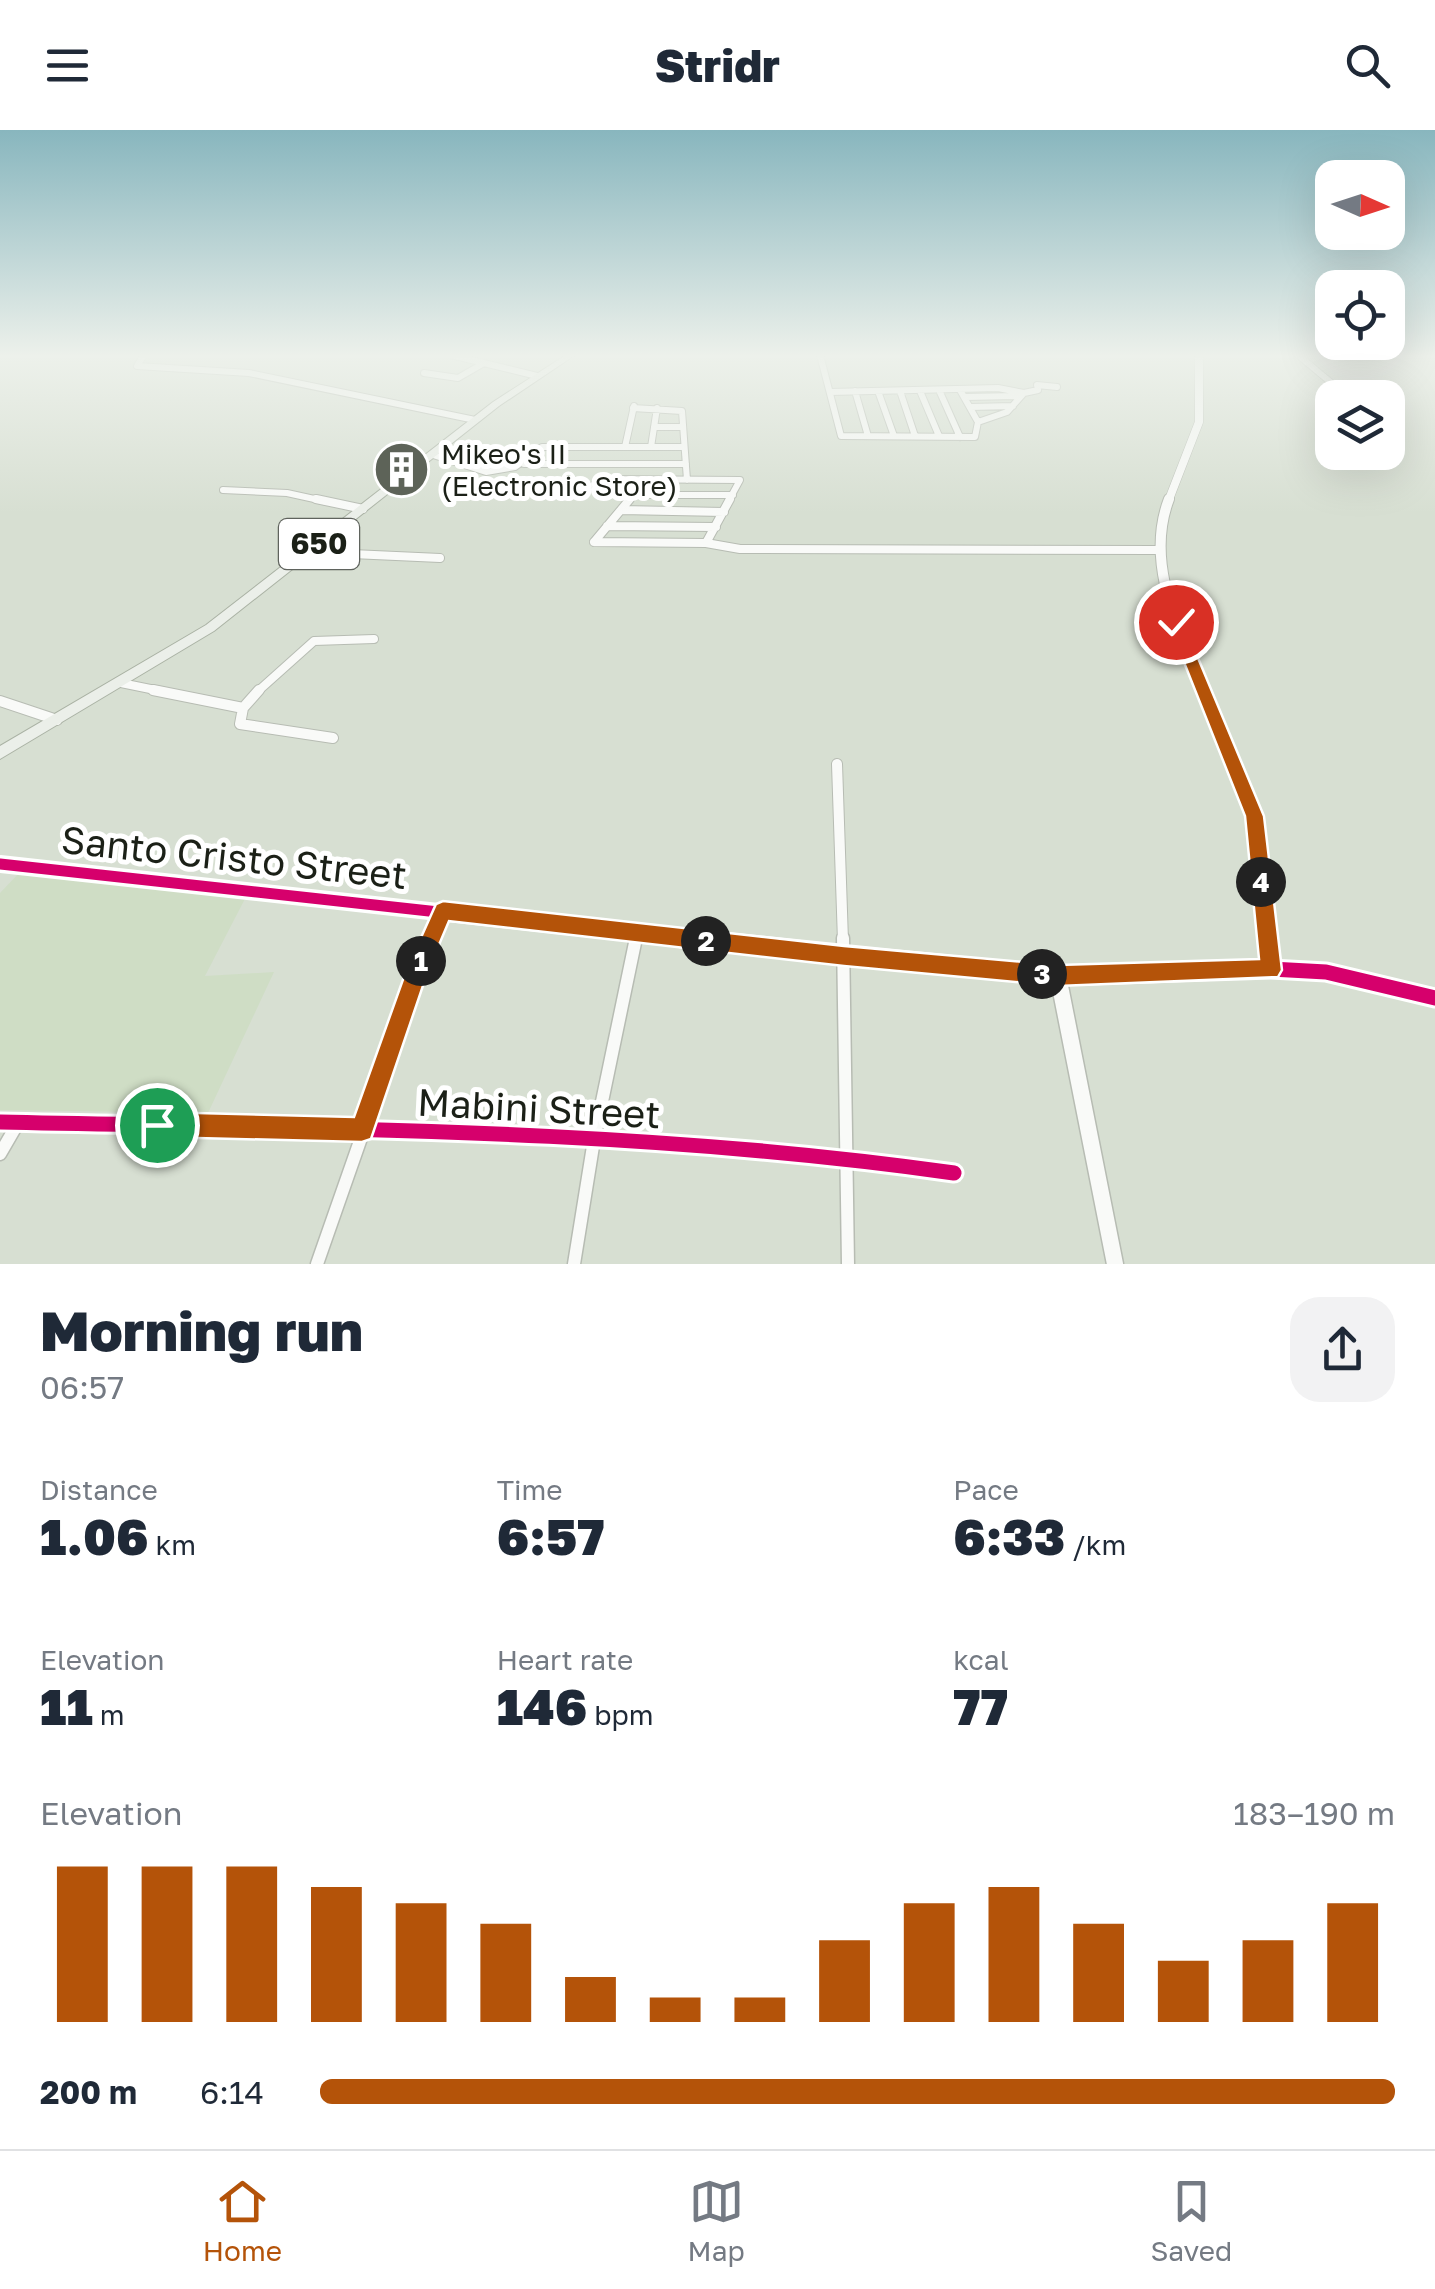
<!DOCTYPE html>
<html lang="en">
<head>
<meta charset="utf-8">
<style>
  :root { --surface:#fff; --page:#f2f2f3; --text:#1f2937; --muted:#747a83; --line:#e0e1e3; --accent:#b45309 }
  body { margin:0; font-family:"Golos Text",sans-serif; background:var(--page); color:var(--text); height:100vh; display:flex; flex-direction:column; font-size:38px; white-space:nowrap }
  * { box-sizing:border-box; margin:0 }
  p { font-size:32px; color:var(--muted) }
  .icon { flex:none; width:55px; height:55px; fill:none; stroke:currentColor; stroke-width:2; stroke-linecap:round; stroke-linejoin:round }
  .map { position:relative; height:1134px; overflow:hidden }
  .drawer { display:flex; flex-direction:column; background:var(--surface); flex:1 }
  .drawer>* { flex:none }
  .needle { width:65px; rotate:93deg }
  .buttons { position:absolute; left:1315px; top:30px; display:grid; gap:20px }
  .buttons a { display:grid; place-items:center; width:90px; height:90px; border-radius:20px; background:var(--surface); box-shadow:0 10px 40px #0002; font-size:50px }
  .pin { position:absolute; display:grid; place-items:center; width:85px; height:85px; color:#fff; margin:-42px; border:5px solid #fff; border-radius:50%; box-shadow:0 2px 10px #0007 }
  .km { position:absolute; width:50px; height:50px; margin:-25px; border-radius:50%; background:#222; color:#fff; font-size:28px; line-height:50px; text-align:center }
  .round { display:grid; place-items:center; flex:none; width:105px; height:105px; border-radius:30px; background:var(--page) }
  .overview { display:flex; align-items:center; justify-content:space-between; height:170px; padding:0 40px }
  h1 { font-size:55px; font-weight:800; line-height:75px }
  .metrics { display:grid; grid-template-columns:repeat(3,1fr); gap:15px; height:170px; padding:10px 40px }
  .metrics div { display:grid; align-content:center }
  .metrics b { font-size:50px; font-weight:800 }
  .metrics small { font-size:28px; font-weight:400 }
  .metrics p { font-size:28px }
  .chart { height:280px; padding:20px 40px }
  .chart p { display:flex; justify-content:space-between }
  .chart svg { width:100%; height:180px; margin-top:10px; stroke:var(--accent); stroke-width:6 }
  ul { padding:0 40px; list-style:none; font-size:32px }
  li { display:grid; grid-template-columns:160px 120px 1fr; align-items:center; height:75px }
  li i { height:25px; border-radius:12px; background:var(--accent) }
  header { display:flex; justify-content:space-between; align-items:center; height:130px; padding:0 40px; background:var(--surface); font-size:45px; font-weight:800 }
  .menu { display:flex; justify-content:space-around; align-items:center; height:140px; border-top:2px solid var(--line); background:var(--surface); font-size:28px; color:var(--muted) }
  .menu a { display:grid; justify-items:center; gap:5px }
  .menu .active { color:var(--accent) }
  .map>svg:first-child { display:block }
  .built { fill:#cfddc5 }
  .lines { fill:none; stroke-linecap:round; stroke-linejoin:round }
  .minor-far3-casing { stroke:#b7bcb3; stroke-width:8 }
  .minor-far2-casing { stroke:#b7bcb3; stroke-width:10 }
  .minor-far1-casing { stroke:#b7bcb3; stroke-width:12 }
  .minor-casing { stroke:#b7bcb3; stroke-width:15 }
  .tertiary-far3-casing { stroke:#b7bcb3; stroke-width:9 }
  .tertiary-far2-casing { stroke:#b7bcb3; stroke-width:12 }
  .tertiary-far1-casing { stroke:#b7bcb3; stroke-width:15 }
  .tertiary-casing { stroke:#b7bcb3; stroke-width:19 }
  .primary-casing { stroke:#aab2a4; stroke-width:2 }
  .minor-far3 { stroke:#f9faf8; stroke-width:6 }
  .minor-far2 { stroke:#f9faf8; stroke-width:8 }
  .minor-far1 { stroke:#f9faf8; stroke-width:10 }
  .minor { stroke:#f9faf8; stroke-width:12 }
  .tertiary-far3 { stroke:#f9faf8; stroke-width:8 }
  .tertiary-far2 { stroke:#f9faf8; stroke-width:10 }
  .tertiary-far1 { stroke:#f9faf8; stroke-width:12 }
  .tertiary { stroke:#f9faf8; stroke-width:16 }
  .primary { fill:#ebefe9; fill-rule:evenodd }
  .cycleway-far1-casing { stroke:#fff; stroke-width:18 }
  .cycleway-casing { stroke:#fff; stroke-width:21 }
  .cycleway-far1 { stroke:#d6006c; stroke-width:11 }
  .cycleway { stroke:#d6006c; stroke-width:15 }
  .route { fill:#b45309; stroke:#fff; stroke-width:2.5 }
  .labels { text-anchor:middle; stroke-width:10; stroke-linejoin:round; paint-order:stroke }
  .far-poi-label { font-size:28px; fill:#1b2017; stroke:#fff; text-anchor:start }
  .shield { fill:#fff; stroke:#5f635d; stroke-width:2.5 }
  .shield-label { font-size:30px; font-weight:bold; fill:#1b2017 }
  .near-street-label { font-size:38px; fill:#1b2017; stroke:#fff }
</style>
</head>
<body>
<header><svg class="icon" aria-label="menu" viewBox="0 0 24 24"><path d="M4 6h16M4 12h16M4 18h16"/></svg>Stridr<svg class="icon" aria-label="search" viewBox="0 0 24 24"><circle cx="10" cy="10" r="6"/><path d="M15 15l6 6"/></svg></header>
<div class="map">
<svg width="1435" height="1134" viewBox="0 0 1435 1134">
  <rect width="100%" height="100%" fill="#d7dfd2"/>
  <!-- built -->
  <path class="built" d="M21 741 248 763 205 846 274 842 208 983 0 980V763Z"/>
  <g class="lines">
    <defs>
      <path id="minor-far3" d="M144 225 137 236 249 243 475 290
        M451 225 537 246
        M820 225 841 306 975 307 978 292 960 260
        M1298 225 1334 255
        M424 243 458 248 484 233
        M939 260 960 307
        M855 261 868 306
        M878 261 894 306
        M900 261 915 306
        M920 261 939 306
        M830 262 998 258 1024 263
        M965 267 1017 266
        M970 277 1013 276
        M633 278 682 281 687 350
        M978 292 1007 282 1024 263 1038 260 1037 255 1057 257
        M654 297H683
        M625 317 634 276
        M651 317 657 278
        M433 325 486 342 515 337 542 317H684
        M524 334H686
        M223 360 287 363 328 372
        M587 361 599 349 740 350 728 372
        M634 365H733
        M628 372 646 350"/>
      <path id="minor-far2" d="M316 369 363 379
        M621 380 724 382
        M607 396 716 397
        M594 412 706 413 730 369
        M594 412 630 369
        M706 413 740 419 1157 420
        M308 422 440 428
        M121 553 165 562
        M257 562 314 511 374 509"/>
      <path id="minor-far1" d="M153 560 243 578
        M259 560 243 578 240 594 333 608
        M0 571 57 590
        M837 634 843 811
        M430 811 443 781
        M635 811 637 803"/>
      <path id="minor" d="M843 808 848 1134
        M1271 839 1326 842 1435 868
        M0 992C318 999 639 998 954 1043
        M0 1024 18 993
        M317 1134 431 808
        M574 1134 594 1010 636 808"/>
      <path id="tertiary-far3" d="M1168 372 1199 292V225"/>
      <path id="tertiary-far2" d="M1169 369C1144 434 1180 501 1204 562"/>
      <path id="tertiary-far1" d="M1203 560 1254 686 1268 811
        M0 734 703 811"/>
      <path id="tertiary" d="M681 808 1058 846 1271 839 1268 808
        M1058 846 1115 1134"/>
      <path id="primary" d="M566 225H575L499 276 214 501 0 629V616L206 495 493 272Z"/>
    </defs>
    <!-- minor-far3 casing -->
    <use href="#minor-far3" class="minor-far3-casing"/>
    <!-- minor-far2 casing -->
    <use href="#minor-far2" class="minor-far2-casing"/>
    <!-- minor-far1 casing -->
    <use href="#minor-far1" class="minor-far1-casing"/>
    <!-- minor casing -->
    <use href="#minor" class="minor-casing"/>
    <!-- tertiary-far3 casing -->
    <use href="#tertiary-far3" class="tertiary-far3-casing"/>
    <!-- tertiary-far2 casing -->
    <use href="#tertiary-far2" class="tertiary-far2-casing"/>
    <!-- tertiary-far1 casing -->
    <use href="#tertiary-far1" class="tertiary-far1-casing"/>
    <!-- tertiary casing -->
    <use href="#tertiary" class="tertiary-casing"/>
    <!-- primary casing -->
    <use href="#primary" class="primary-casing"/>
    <!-- minor-far3 -->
    <use href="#minor-far3" class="minor-far3"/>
    <!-- minor-far2 -->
    <use href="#minor-far2" class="minor-far2"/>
    <!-- minor-far1 -->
    <use href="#minor-far1" class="minor-far1"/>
    <!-- minor -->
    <use href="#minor" class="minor"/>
    <!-- tertiary-far3 -->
    <use href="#tertiary-far3" class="tertiary-far3"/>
    <!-- tertiary-far2 -->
    <use href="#tertiary-far2" class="tertiary-far2"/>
    <!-- tertiary-far1 -->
    <use href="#tertiary-far1" class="tertiary-far1"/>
    <!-- tertiary -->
    <use href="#tertiary" class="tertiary"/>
    <!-- primary -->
    <use href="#primary" class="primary"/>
    <defs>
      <path id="cycleway-far1" d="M0 734 703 811"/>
      <path id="cycleway" d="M681 808 1058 846 1271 839 1326 842 1435 868
        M0 992C318 999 639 998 954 1043"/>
    </defs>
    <!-- cycleway-far1 casing -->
    <use href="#cycleway-far1" class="cycleway-far1-casing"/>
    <!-- cycleway casing -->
    <use href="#cycleway" class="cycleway-casing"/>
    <!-- cycleway-far1 -->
    <use href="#cycleway-far1" class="cycleway-far1"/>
    <!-- cycleway -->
    <use href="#cycleway" class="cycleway"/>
  </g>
  <!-- sky -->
  <linearGradient id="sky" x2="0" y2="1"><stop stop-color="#88b6be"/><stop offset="0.59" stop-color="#edf1eb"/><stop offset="1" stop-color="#edf1eb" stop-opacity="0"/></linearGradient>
  <rect width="1435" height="383" fill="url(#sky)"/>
  <!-- route -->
  <path class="route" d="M1170 488 1183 492 1264 686 1282 840 1278 847 1058 856 844 836 449 791 428 841 371 1009 362 1012 157 1007 148 1003 145 995 148 986 157 982 354 987 406 841 436 774 443 771 844 816 1058 835 1259 829 1245 686 1168 492Z"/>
  <!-- icons -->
  <defs>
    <symbol id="building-disc" viewBox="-11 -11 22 22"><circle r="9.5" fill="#5d6358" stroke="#fff"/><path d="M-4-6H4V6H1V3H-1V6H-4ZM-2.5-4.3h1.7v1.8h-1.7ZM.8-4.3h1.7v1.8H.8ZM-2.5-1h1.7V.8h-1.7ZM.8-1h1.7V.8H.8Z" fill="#fff"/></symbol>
  </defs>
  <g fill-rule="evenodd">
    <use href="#building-disc" x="370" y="308" width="63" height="63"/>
  </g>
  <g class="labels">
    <!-- far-poi labels -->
    <g class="far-poi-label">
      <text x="441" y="334">Mikeo's II<tspan x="441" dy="32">(Electronic Store)</tspan></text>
    </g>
    <!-- shield labels -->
    <rect class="shield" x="279" y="389" width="80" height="50" rx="8"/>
    <g class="shield-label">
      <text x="319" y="424">650</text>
    </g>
    <!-- near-street labels -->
    <g class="near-street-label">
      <text transform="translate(234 728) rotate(6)" y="13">Santo Cristo Street</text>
      <text transform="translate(539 979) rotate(3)" y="13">Mabini Street</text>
    </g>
  </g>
</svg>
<div class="buttons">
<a><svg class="needle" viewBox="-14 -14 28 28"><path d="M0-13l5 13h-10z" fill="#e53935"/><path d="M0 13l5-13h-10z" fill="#747a83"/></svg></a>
<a><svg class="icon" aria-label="locate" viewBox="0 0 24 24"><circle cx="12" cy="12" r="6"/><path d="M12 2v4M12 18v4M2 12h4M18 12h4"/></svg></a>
<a><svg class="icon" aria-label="layers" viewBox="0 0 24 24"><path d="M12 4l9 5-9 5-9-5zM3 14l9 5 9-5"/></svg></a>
</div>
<div class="pin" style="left:157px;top:995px;background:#1e9e55"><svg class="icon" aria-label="arrive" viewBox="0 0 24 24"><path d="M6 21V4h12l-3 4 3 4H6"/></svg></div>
<div class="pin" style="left:1176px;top:492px;background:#d93025"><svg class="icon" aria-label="check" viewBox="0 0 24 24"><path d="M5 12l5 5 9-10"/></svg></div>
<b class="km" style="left:421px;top:831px">1</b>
<b class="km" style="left:706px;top:811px">2</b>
<b class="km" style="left:1042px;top:844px">3</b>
<b class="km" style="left:1261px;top:752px">4</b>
</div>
<section class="drawer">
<div class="overview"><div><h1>Morning run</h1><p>06:57</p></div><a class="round"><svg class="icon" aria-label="share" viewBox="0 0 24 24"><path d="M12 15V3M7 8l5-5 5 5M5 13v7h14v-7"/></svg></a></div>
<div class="metrics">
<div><p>Distance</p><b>1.06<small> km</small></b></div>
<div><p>Time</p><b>6:57</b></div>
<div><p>Pace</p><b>6:33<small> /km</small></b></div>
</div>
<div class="metrics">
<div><p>Elevation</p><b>11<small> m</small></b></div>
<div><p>Heart rate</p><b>146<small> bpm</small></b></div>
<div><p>kcal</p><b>77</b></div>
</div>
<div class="chart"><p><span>Elevation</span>183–190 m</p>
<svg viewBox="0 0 160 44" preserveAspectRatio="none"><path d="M5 44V6M15 44V6M25 44V6M35 44V11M45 44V15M55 44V20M65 44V33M75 44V38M85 44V38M95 44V24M105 44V15M115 44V11M125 44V20M135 44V29M145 44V24M155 44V15"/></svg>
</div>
<ul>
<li><b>200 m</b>6:14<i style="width:100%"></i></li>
</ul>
</section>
<nav class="menu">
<a class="active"><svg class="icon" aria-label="home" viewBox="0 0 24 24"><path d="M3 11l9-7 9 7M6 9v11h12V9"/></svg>Home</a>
<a><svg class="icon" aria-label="map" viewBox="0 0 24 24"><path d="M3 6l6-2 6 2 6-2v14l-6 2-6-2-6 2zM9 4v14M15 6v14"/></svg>Map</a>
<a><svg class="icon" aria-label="saved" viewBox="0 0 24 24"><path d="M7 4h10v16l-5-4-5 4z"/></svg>Saved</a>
</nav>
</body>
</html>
